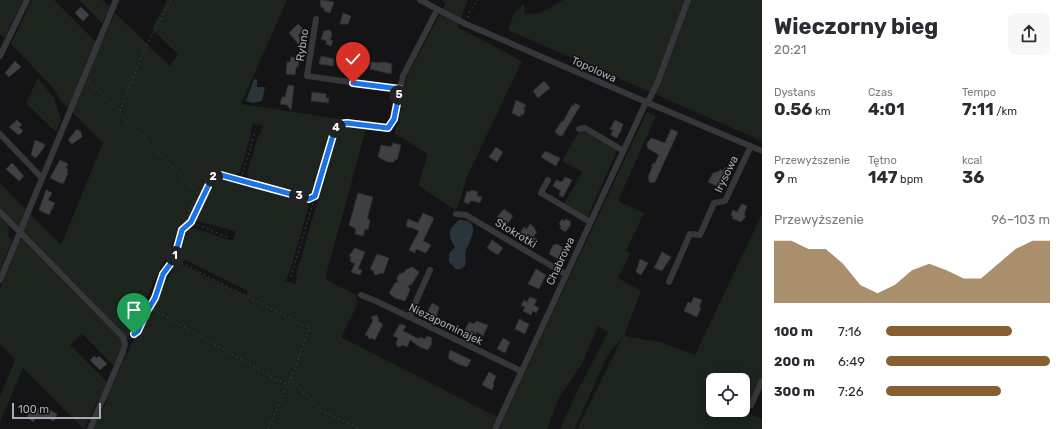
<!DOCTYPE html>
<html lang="pl">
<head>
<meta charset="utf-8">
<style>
  :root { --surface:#fff; --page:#f7f7f7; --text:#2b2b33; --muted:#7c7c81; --accent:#87602f }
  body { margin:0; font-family:Rubik,sans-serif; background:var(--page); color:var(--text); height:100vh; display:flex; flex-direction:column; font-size:15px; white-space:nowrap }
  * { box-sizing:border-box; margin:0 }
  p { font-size:13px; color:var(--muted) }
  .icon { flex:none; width:22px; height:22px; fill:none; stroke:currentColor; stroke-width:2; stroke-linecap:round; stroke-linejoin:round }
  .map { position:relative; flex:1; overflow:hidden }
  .side { display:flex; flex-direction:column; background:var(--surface); width:300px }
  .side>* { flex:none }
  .controls { position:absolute; left:706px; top:373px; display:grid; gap:8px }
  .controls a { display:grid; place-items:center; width:44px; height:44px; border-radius:8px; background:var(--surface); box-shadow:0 2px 10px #0003; font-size:20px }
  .scale { position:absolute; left:12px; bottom:10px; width:89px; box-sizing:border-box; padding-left:4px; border:2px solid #a6acb7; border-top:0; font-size:11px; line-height:14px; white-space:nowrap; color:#a6acb7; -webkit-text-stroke:3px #0f0f11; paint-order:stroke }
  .pin { position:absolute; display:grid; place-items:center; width:34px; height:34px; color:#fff; margin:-41px -17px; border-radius:50% 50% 50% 0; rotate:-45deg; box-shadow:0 0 4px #0007 }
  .pin .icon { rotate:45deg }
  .km { position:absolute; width:20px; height:20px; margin:-10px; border-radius:50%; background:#222; color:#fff; font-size:11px; line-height:20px; text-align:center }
  .round { display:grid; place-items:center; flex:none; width:42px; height:42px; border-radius:8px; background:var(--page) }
  .summary { display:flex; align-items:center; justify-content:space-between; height:68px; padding:0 12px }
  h1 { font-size:22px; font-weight:700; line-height:30px }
  .figures { display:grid; grid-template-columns:repeat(3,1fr); gap:6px; height:68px; padding:4px 12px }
  .figures div { display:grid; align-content:center }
  .figures b { font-size:17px; font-weight:700 }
  .figures small { font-size:11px; font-weight:400 }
  .figures p { font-size:11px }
  .chart { height:112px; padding:8px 12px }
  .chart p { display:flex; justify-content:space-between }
  .chart svg { width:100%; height:72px; margin-top:4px; fill:var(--accent); opacity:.7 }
  ul { padding:0 12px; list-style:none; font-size:13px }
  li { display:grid; grid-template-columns:64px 48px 1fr; align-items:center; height:30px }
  li i { height:10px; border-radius:5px; background:var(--accent) }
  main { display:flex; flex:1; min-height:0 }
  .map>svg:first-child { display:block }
  .green { fill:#1c241d; fill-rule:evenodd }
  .water { fill:#2a353b }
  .building { fill:#3e4043; stroke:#2e2f32 }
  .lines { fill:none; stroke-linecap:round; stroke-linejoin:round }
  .path { stroke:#3b3e42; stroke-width:1; stroke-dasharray:2 3; stroke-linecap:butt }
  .minor { stroke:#35373b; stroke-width:6 }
  .route-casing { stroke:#fff; stroke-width:8 }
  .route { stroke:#1a73e8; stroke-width:5 }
  .labels { text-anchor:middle; stroke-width:3; stroke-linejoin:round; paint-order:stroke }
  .street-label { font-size:11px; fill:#a6acb7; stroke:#0f0f11 }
</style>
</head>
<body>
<main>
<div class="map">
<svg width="762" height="429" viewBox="0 0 762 429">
  <rect width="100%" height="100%" fill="#141416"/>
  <!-- green -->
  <path class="green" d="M0 0H23L5 37H3L0 34Z
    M32 0H54L100 46 115 13 170 66 178 54 152 29 167 0H287L241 104 334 118 312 193 308 195 250 179 247 174 258 136 261 133 263 126 253 123 251 130V134L240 172 236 175 219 171 210 174 187 227 182 223 127 339 0 208V183L61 245 103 143 61 101 56 91 11 44Z
    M79 0H102L110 7 102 23Z
    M441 0H468L457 27 522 61 467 177 458 206 455 210 418 185 428 154 394 133 399 120 407 76 446 3Z
    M563 0H762V141L508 30 514 13 524 4 525 14 541 13Z
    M38 78 54 98 61 120 56 132 26 103Z
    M647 112 656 116 618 201 644 213 626 251 631 253 618 278 641 291 624 336 660 342 695 355 762 214V376L746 412 762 419V429H577L622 338 607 356 575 429H560L575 396 608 332 598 326 582 364 559 398 547 429H498ZM713 380H743V410H713Z
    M344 126 366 129 325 279 356 295 357 305 341 337 497 417 491 429H93L107 400 105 399 147 313C160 297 166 278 177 262L246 296 248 291 180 257 178 253 188 230 193 228 233 241 236 231 196 221 194 217 201 202 207 198 215 180 221 178 306 201 309 206 290 271 285 281 296 284 297 272 338 130Z
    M585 131 617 151 587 218 564 204 582 172 562 161 578 133Z
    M0 216C6 223 12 227 8 236L12 240 0 270Z
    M23 240 122 340 123 349 114 366 82 334 70 345 107 382 84 429 23 368 0 422V396L15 360 0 344V289L19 241Z"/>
  <!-- water -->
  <path class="water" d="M254 79 257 80V87H265L262 101 253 103 246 101Z
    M459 220C482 219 471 240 466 250 464 255 467 261 465 266L461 269H456L449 262V254L455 247C447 235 448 229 459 220Z"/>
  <!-- building -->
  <path class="building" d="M322 0 334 2 330 13 324 11 325 9 321 7 320 1Z
    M81 7 89 15 83 21 75 13Z
    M343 13 351 16 348 24H340Z
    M298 24 304 30 298 35 303 42 299 45 289 33Z
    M330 30 332 34 330 40 333 41 331 46 326 44 327 41 321 39 324 31Z
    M321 56 334 59 333 66 319 64Z
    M291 57 300 58 298 67H296L295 75 286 74 287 62H290Z
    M15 61 21 67 9 77 5 73Z
    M371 62 378 63 384 62 392 64 391 74 370 69Z
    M544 81 550 88 538 98 533 91Z
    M288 85 294 86 291 110 287 105 280 104 282 97H285Z
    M312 92 326 94V98H329L328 103 311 101Z
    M516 100 526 105 523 109 525 110 523 115 521 114 520 117 512 113Z
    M575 103 580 106 562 136 558 135 555 131 562 121 563 122 572 105 574 106Z
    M17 120 22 125 19 127 23 131 19 135 9 127Z
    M615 120 623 124 620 133H619L617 138 611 135 613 130 610 129Z
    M77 129 81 132 82 137 72 144 68 140Z
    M671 129 678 132 655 182 650 183 648 177 652 168V164L655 163 659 155 647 148 648 146 646 145 651 138 665 143Z
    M35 140 44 144 45 146 36 158 31 155Z
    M393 143 401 145 397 160 395 159 394 162H388L378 157 381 145 391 147Z
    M496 147 503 152 497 162 489 157Z
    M545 151 560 158 556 166 541 157Z
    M60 160 68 164 66 168 68 169 67 172 68 173 63 184 50 178Z
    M12 163 24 176 19 181 6 169Z
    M725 167 731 170 721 188 708 182 713 173 720 171V169L723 171Z
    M565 177 572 180 563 197 559 195 561 191 553 186 556 180 562 182Z
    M46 190 52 193 48 200 55 203 49 215 39 210Z
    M471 190 478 192 477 196 482 197 480 203 473 201H470L469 204 464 202 467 191 470 192Z
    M358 193 373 197 367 219 370 220 368 230 365 229 363 236 355 234 356 229 349 225Z
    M742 204 747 206 744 215 746 216 741 222 732 218 733 216 731 215 733 210 737 212Z
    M504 209 513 216 505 227 500 224 503 220 497 217Z
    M423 213 434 218 423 241 431 245 426 253 416 249 415 253 409 250 419 231 410 227V228L406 226 408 219 418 223Z
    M562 219 564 221 566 219 571 222 570 224 571 225 565 232 560 228 561 226 559 224Z
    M530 224 534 227 535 230 537 232 533 237 537 239 533 245 528 242 530 240 520 233 524 227 527 229Z
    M492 240 503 248 498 255 487 248Z
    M557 244 565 249 558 259 549 254 553 245Z
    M355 248 365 252 358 269 362 270 360 275 351 272 355 264 350 261 351 257 349 256Z
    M662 252 671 257 662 271 654 268Z
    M377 254 389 258 383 274 380 273 377 275 374 274V271L370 269Z
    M640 259 648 263 641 275 636 272Z
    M412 267 419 272 412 284 408 286 410 290 405 301 395 298 389 293 395 283 398 282 397 278 399 274 405 272V270Z
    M536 269 546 275 539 289 528 284Z
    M530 297 537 300 534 305 539 308 536 313 533 311 531 315 523 311 525 307 521 305 524 300 527 302Z
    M694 297 702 300 699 307 701 308 697 317 684 311 688 302 691 303Z
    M432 303 439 307 436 318 427 313Z
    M377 315 379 322 383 324 375 340 372 338 369 339 368 336 365 335 373 321 371 317Z
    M519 319 529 324 525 334 515 329Z
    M476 321 488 325 483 336 477 332 475 335H472L465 330 469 322 474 324Z
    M400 324 406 326 403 331 419 339 420 337 425 339 427 336 432 338 431 342 432 343 428 350 420 347 410 340 407 347 403 345 399 347 397 346 396 343 398 338 393 336Z
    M503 338 510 342 505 353 497 349Z
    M450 350 471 360 467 367 458 364 448 358Z
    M94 356 97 358 99 356 107 364 100 370 90 360Z
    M489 372 496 376 493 384 494 385 492 390 482 385Z
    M43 408 44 410 47 409 57 414 54 421 46 417 35 419 33 422 27 416 31 412 37 411 36 409Z"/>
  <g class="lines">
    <!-- path -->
    <path class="path" d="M468 18 469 13 478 0
      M88 81 197 192 177 242 174 259 309 328 291 380 322 411 360 429
      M120 111 144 50 171 0
      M241 179 255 132
      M182 230 190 222
      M227 237 191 222 212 178 221 175 304 198 309 199 314 197
      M291 277 334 132 337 126 343 123 381 127
      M149 307 277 380 287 384 291 380
      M129 339 138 331 146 313 155 298 163 274 174 259
      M268 429 287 385"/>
    <!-- minor -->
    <path class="minor" d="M420 0 466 24 646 102 762 151
      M316 19 307 76 400 89
      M0 56 27 0
      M388 128 394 119 403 76 437 10
      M579 129 585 128 622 150
      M0 134 42 178
      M548 180 541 193 590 222
      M0 212 123 337 125 344 123 352 90 429
      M456 214 466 215 565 274
      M0 280 116 0
      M669 282 690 234 700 235 714 203 725 201 751 146
      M361 295 376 301 521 371
      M409 317 430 270
      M751 405 762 381
      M495 429 646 102 650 98 658 81 688 0"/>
  </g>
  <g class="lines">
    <defs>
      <path id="route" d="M134 334 138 331 146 313 155 298 163 274 174 259 182 230 191 222 212 178 221 175 309 199 315 196 334 132C337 126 340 123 347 123L388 128 394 119 400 89 353 83"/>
    </defs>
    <!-- route casing -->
    <use href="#route" class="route-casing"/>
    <!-- route -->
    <use href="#route" class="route"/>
  </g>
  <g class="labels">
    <!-- street labels -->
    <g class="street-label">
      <text transform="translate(302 45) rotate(-81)" y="4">Rybno</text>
      <text transform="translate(594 69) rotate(24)" y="4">Topolowa</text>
      <text transform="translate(726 174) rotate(-64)" y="4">Irysowa</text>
      <text transform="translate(516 233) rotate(31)" y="4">Stokrotki</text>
      <text transform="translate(560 261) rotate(-65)" y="4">Chabrowa</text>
      <text transform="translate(446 324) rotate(26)" y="4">Niezapominajek</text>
    </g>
  </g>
</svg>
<div class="controls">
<a><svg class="icon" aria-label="locate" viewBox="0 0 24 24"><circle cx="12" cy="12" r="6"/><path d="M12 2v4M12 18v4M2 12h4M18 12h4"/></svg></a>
</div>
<div class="scale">100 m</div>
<div class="pin" style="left:134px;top:334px;background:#1e9e55"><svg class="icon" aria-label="arrive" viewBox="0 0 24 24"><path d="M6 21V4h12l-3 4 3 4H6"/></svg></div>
<div class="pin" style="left:353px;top:83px;background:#d93025"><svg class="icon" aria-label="check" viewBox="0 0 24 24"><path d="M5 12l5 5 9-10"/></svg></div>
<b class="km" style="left:175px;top:256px">1</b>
<b class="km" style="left:213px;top:177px">2</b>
<b class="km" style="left:299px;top:196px">3</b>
<b class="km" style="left:336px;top:128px">4</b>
<b class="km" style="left:399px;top:95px">5</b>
</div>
<section class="side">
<div class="summary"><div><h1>Wieczorny bieg</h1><p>20:21</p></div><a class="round"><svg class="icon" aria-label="share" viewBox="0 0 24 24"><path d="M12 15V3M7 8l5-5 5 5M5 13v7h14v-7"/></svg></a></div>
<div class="figures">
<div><p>Dystans</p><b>0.56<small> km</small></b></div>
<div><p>Czas</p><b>4:01</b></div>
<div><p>Tempo</p><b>7:11<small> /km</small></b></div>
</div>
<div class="figures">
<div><p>Przewyższenie</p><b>9<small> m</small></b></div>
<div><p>Tętno</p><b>147<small> bpm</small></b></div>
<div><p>kcal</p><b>36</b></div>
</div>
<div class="chart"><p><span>Przewyższenie</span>96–103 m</p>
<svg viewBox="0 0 160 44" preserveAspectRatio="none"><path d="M0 44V6L10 6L20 11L30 11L40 20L50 33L60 38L70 33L80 24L90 20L100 24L110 29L120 29L130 20L140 11L150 6L160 6V44z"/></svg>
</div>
<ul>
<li><b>100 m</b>7:16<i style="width:77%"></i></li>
<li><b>200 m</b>6:49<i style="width:100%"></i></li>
<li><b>300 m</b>7:26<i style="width:70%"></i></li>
</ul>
</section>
</main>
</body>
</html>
